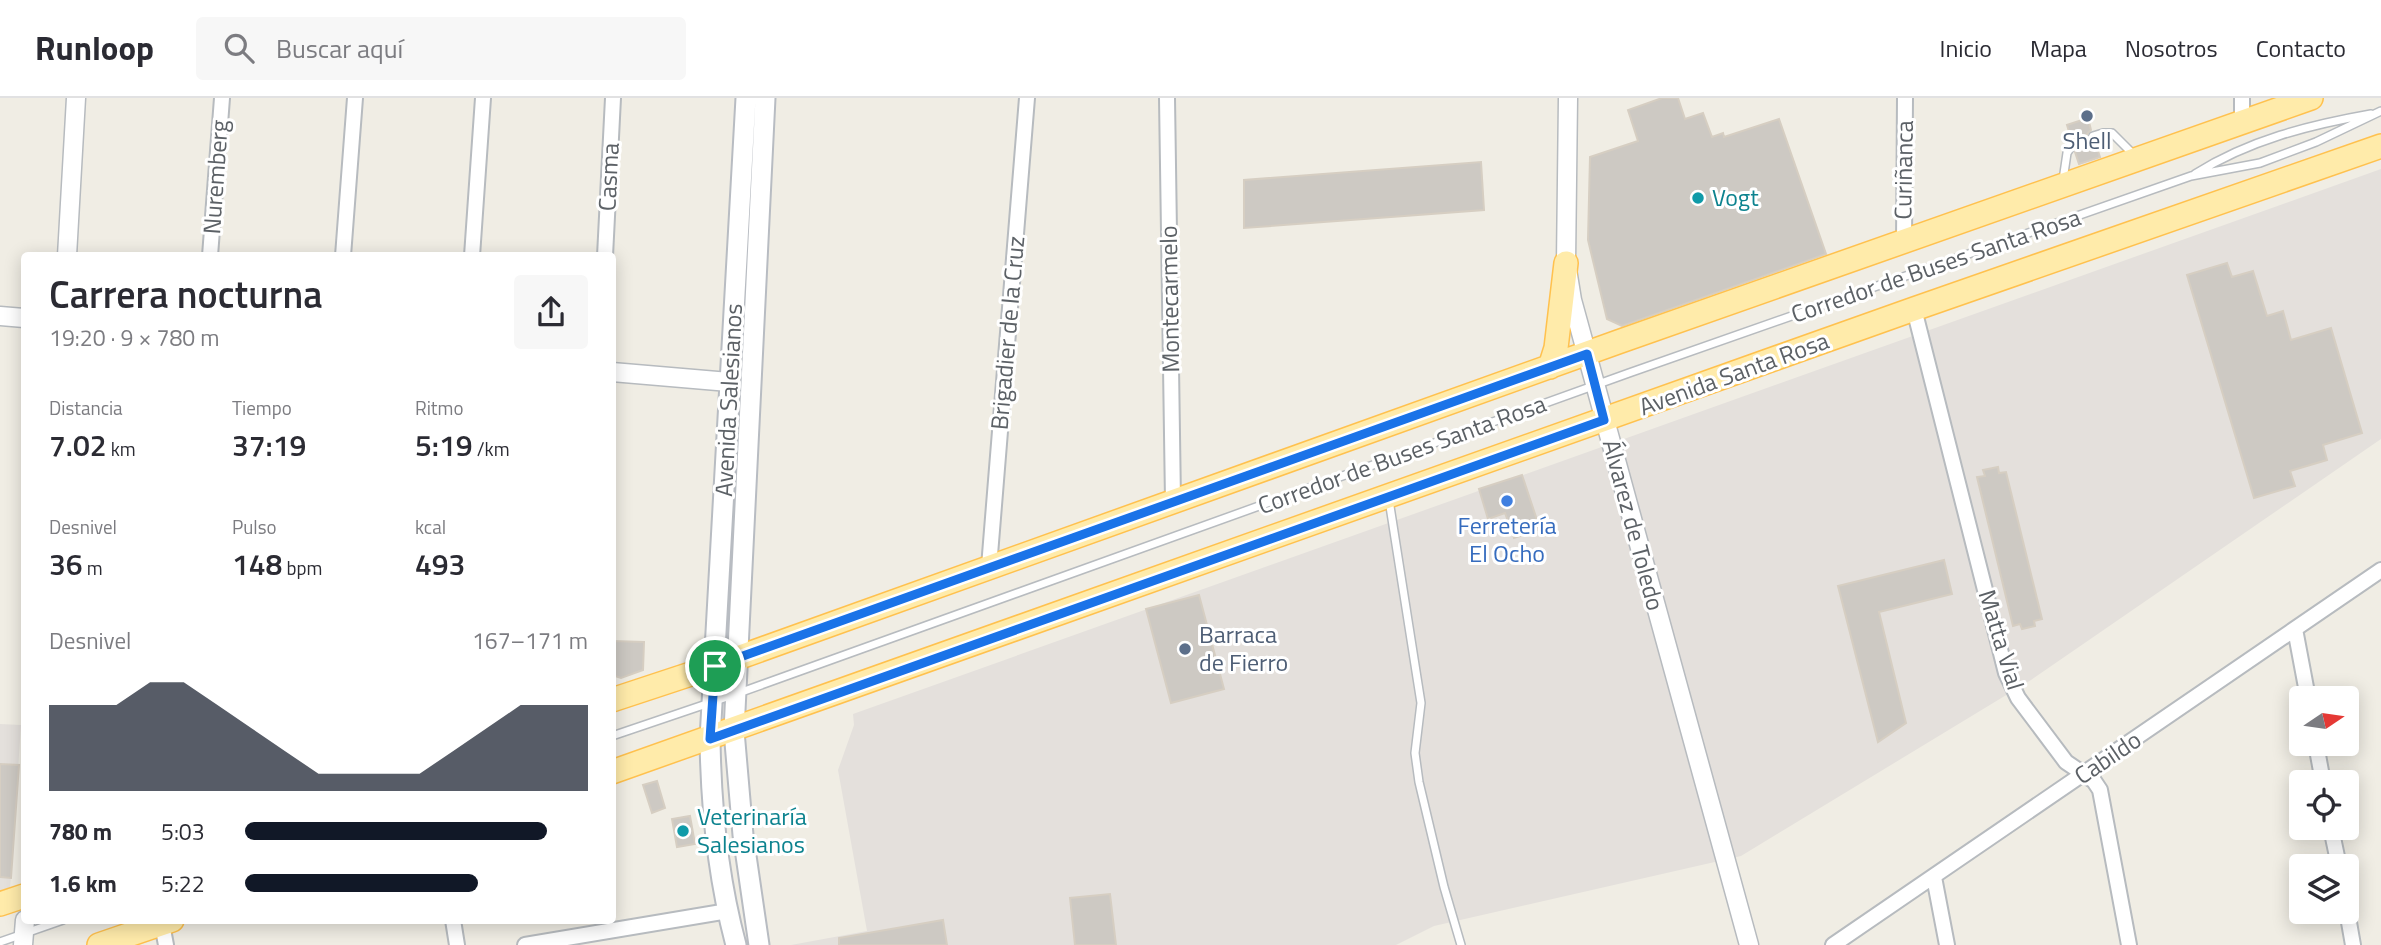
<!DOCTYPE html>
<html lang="es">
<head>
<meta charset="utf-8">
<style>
  :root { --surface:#fff; --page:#f7f7f7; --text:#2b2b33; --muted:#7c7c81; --line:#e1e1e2; --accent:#111827 }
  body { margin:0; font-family:"Titillium Web",sans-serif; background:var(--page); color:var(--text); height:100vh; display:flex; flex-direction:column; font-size:26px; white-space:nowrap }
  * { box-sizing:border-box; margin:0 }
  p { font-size:23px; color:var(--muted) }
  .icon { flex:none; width:38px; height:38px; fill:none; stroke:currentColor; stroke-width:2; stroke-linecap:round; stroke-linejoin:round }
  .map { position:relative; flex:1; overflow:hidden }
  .details { position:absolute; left:21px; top:154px; width:595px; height:672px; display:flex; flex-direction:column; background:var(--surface); border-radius:7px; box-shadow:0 4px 18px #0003 }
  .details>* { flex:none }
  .needle { width:46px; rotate:77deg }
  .buttons { position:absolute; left:2289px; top:588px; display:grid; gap:14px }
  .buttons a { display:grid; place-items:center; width:70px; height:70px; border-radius:7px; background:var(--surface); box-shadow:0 4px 18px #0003; font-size:35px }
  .pin { position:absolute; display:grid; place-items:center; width:60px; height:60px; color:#fff; margin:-30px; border:4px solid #fff; border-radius:50%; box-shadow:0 2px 7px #0007 }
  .round { display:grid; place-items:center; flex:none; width:74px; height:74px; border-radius:7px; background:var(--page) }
  .head { display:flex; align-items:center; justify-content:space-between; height:119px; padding:0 28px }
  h1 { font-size:38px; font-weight:600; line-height:52px }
  .stats { display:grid; grid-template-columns:repeat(3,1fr); gap:10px; height:119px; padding:7px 28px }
  .stats div { display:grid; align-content:center }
  .stats b { font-size:30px; font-weight:600 }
  .stats small { font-size:19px; font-weight:400 }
  .stats p { font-size:19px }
  .chart { height:196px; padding:14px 28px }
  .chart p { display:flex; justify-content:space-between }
  .chart svg { width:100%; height:126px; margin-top:7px; fill:var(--accent); opacity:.7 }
  ul { padding:0 28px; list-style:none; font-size:23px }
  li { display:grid; grid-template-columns:112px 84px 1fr; align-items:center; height:52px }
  li i { height:18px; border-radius:9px; background:var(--accent) }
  header { display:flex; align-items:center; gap:42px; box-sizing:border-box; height:98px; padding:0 35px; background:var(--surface); border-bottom:2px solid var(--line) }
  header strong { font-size:33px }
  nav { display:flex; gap:38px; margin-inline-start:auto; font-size:24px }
  .search { width:490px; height:63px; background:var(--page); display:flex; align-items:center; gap:18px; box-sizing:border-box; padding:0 24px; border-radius:7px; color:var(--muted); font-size:26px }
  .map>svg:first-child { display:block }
  .industrial { fill:#e4e0dc }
  .building { fill:#cdc9c3; stroke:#d6cec2; stroke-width:2 }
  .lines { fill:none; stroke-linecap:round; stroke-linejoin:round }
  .service-casing { stroke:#b7bbbf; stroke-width:10 }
  .minor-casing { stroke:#b7bbbf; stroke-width:18 }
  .tertiary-casing { stroke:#b7bbbf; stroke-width:21 }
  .secondary-casing { stroke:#b8bcc2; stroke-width:23 }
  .primary-casing { stroke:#ffc14e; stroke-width:26 }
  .service { stroke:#fff; stroke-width:7 }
  .minor { stroke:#fff; stroke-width:14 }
  .tertiary { stroke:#fff; stroke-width:18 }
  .secondary { stroke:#fff; stroke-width:19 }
  .primary { stroke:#ffebaa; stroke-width:23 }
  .route-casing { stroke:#fff; stroke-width:14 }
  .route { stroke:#1a73e8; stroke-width:9 }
  .service-dot { fill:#5c6f8a; stroke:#fff; stroke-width:2.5 }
  .culture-dot { fill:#0f9aa8; stroke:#fff; stroke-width:2.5 }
  .shop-dot { fill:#3f7fe0; stroke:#fff; stroke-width:2.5 }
  .labels { text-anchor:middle; stroke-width:6; stroke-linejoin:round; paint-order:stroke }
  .service-label { font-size:24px; fill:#4e5e75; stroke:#fff }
  .street-label { font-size:24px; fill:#5c6166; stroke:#fff }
  .culture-label { font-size:24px; fill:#0d838f; stroke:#fff; text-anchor:start }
  .shop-label { font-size:24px; fill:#366cbe; stroke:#fff }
</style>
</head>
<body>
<header>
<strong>Runloop</strong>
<div class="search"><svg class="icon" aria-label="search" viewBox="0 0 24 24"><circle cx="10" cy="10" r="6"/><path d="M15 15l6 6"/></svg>Buscar aquí</div>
<nav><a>Inicio</a><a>Mapa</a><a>Nosotros</a><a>Contacto</a></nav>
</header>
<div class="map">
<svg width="2381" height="847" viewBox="0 0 2381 847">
  <rect width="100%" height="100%" fill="#f0ede4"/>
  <!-- industrial -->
  <path class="industrial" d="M2381 71V341L2031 582 1741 758 1434 828 1396 847H791L867 833 838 672 854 627 853 616Z
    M0 626 21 627 10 791 0 794Z"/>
  <!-- building -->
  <path class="building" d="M1662 0H1678L1685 21 1703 15 1712 39 1723 35 1724 39 1779 21 1826 156 1622 228 1607 221 1588 142 1590 59 1638 43 1628 12Z
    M2088 20 2091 32 2087 36V40L2091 44H2095L2100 59 2079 66 2075 54 2079 44 2076 41 2071 40 2067 27Z
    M1481 64 1484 112 1244 130V82Z
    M2227 165 2232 179 2253 173 2267 218 2283 213 2291 242 2331 230 2362 335 2323 347 2327 362 2290 373 2295 388 2254 400 2187 177Z
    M1998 369 1999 375 2006 374 2042 521 2034 523 2035 528 2022 531 2020 526 2013 528 1977 379 1985 378 1983 372Z
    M1522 377 1540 431 1514 440 1505 415 1488 421 1479 391Z
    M1944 462 1952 496 1879 514 1906 625 1878 644 1838 488Z
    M1199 497 1224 591 1171 605 1146 511Z
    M612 543 644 544 643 572 621 580 612 577Z
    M0 666 19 667 11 780 0 779Z
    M657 683 665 710 652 715 643 687Z
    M690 718 695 746 677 749 672 721Z
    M1110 796 1116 847H1075L1070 800Z
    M943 822 947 847H839V840Z"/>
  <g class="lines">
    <defs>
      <path id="service" d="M2093 38 2103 35H2112L2135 58
        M2195 76C2249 42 2309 27 2371 16
        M2063 82 2067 55 2073 46
        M1389 402 1421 605 1415 655 1419 684 1444 789 1461 847
        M612 638 736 596 1629 275 2191 78 2260 65 2316 44 2381 13
        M0 844 63 822"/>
      <path id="minor" d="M1167 0 1173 403
        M2242 24V0
        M1904 144 1905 0
        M210 158 222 0
        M343 158 355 0
        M472 158 483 0
        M605 158 613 0
        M1914 211 2006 575 2018 600 2066 664 2094 683 2100 692 2129 847
        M989 469 1027 0
        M2295 531 2308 600
        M2316 646 2323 684
        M2331 730 2339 768
        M1934 779 1947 847
        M2347 813 2353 847
        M453 822 457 847
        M162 826 166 847
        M525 847 728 813
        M1833 847 2381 472"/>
      <path id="tertiary" d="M1568 0 1566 165 1572 202 1749 847
        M67 158 76 0
        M0 218 24 220
        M612 274 729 284
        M23 847 25 822"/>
      <path id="secondary" d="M736 847C718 780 711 710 710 641L746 0
        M759 847 743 737 734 633 765 0"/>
      <path id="primary" d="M1550 269 1556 250 1566 165
        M612 602 715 568 1618 244 2311 0
        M612 674 1914 211 2381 48
        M0 806 24 798
        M99 847 172 822"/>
    </defs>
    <!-- service casing -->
    <use href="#service" class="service-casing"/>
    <!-- minor casing -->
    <use href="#minor" class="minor-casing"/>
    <!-- tertiary casing -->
    <use href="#tertiary" class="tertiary-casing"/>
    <!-- secondary casing -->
    <use href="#secondary" class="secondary-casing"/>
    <!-- primary casing -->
    <use href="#primary" class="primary-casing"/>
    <!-- service -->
    <use href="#service" class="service"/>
    <!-- minor -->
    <use href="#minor" class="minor"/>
    <!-- tertiary -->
    <use href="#tertiary" class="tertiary"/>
    <!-- secondary -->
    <use href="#secondary" class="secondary"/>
    <!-- primary -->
    <use href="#primary" class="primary"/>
  </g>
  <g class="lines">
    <defs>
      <path id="route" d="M1587 256 1604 322 710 641 715 568Z"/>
    </defs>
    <!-- route casing -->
    <use href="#route" class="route-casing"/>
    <!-- route -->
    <use href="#route" class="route"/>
  </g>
  <!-- markers -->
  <g class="service-dot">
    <circle cx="2087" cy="18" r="7"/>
    <circle cx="1185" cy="551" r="7"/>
  </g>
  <g class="culture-dot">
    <circle cx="1698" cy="100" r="7"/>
    <circle cx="683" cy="733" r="7"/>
  </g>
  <circle class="shop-dot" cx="1507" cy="403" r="7"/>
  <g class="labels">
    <!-- service labels -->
    <g class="service-label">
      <text x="2087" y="51">Shell</text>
      <text x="1199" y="545" text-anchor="start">Barraca<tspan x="1199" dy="28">de Fierro</tspan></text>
    </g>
    <!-- street labels -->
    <g class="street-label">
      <text transform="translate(1904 72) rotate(-89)" y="8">Curiñanca</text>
      <text transform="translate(216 79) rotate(-86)" y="8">Nuremberg</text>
      <text transform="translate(609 79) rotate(-87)" y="8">Casma</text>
      <text transform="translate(1936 168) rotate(-19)" y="8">Corredor de Buses Santa Rosa</text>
      <text transform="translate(1170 201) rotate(-91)" y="8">Montecarmelo</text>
      <text transform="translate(1008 235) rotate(-85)" y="8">Brigadier de la Cruz</text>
      <text transform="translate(1734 276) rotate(-20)" y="8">Avenida Santa Rosa</text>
      <text transform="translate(729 302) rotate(-87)" y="8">Avenida Salesianos</text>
      <text transform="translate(1402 357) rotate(-20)" y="8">Corredor de Buses Santa Rosa</text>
      <text transform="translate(1633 427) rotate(75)" y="8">Álvarez de Toledo</text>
      <text transform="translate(2001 542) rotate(73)" y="8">Matta Vial</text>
      <text transform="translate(2108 660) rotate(-34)" y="8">Cabildo</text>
    </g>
    <!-- culture labels -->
    <g class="culture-label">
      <text x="1712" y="108">Vogt</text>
      <text x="697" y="727">Veterinaría<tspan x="697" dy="28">Salesianos</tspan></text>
    </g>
    <!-- shop labels -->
    <g class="shop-label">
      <text x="1507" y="436">Ferretería<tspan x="1507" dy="28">El Ocho</tspan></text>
    </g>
  </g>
</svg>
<div class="buttons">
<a><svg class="needle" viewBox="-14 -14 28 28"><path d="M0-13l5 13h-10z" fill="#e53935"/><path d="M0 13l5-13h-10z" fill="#7c7c81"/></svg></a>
<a><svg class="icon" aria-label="locate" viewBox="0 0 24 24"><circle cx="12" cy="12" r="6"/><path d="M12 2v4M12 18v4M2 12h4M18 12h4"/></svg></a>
<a><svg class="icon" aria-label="layers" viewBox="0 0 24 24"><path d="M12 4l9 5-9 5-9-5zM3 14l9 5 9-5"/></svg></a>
</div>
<div class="pin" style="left:715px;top:568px;background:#1e9e55"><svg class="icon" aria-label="arrive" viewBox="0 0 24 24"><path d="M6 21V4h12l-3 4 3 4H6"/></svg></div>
<section class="details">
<div class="head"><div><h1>Carrera nocturna</h1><p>19:20 · 9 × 780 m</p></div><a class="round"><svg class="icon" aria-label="share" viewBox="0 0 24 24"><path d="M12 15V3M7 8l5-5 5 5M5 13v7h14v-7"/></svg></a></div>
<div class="stats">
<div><p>Distancia</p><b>7.02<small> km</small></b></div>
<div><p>Tiempo</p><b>37:19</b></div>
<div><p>Ritmo</p><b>5:19<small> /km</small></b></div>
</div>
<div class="stats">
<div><p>Desnivel</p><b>36<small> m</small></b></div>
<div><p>Pulso</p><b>148<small> bpm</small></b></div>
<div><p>kcal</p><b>493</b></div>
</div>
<div class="chart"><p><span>Desnivel</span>167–171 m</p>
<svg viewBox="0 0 160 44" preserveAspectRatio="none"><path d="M0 44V14L10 14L20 14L30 6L40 6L50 14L60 22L70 30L80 38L90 38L100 38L110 38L120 30L130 22L140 14L150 14L160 14V44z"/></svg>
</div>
<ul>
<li><b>780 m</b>5:03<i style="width:88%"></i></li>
<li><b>1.6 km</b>5:22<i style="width:68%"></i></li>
</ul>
</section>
</div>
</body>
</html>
